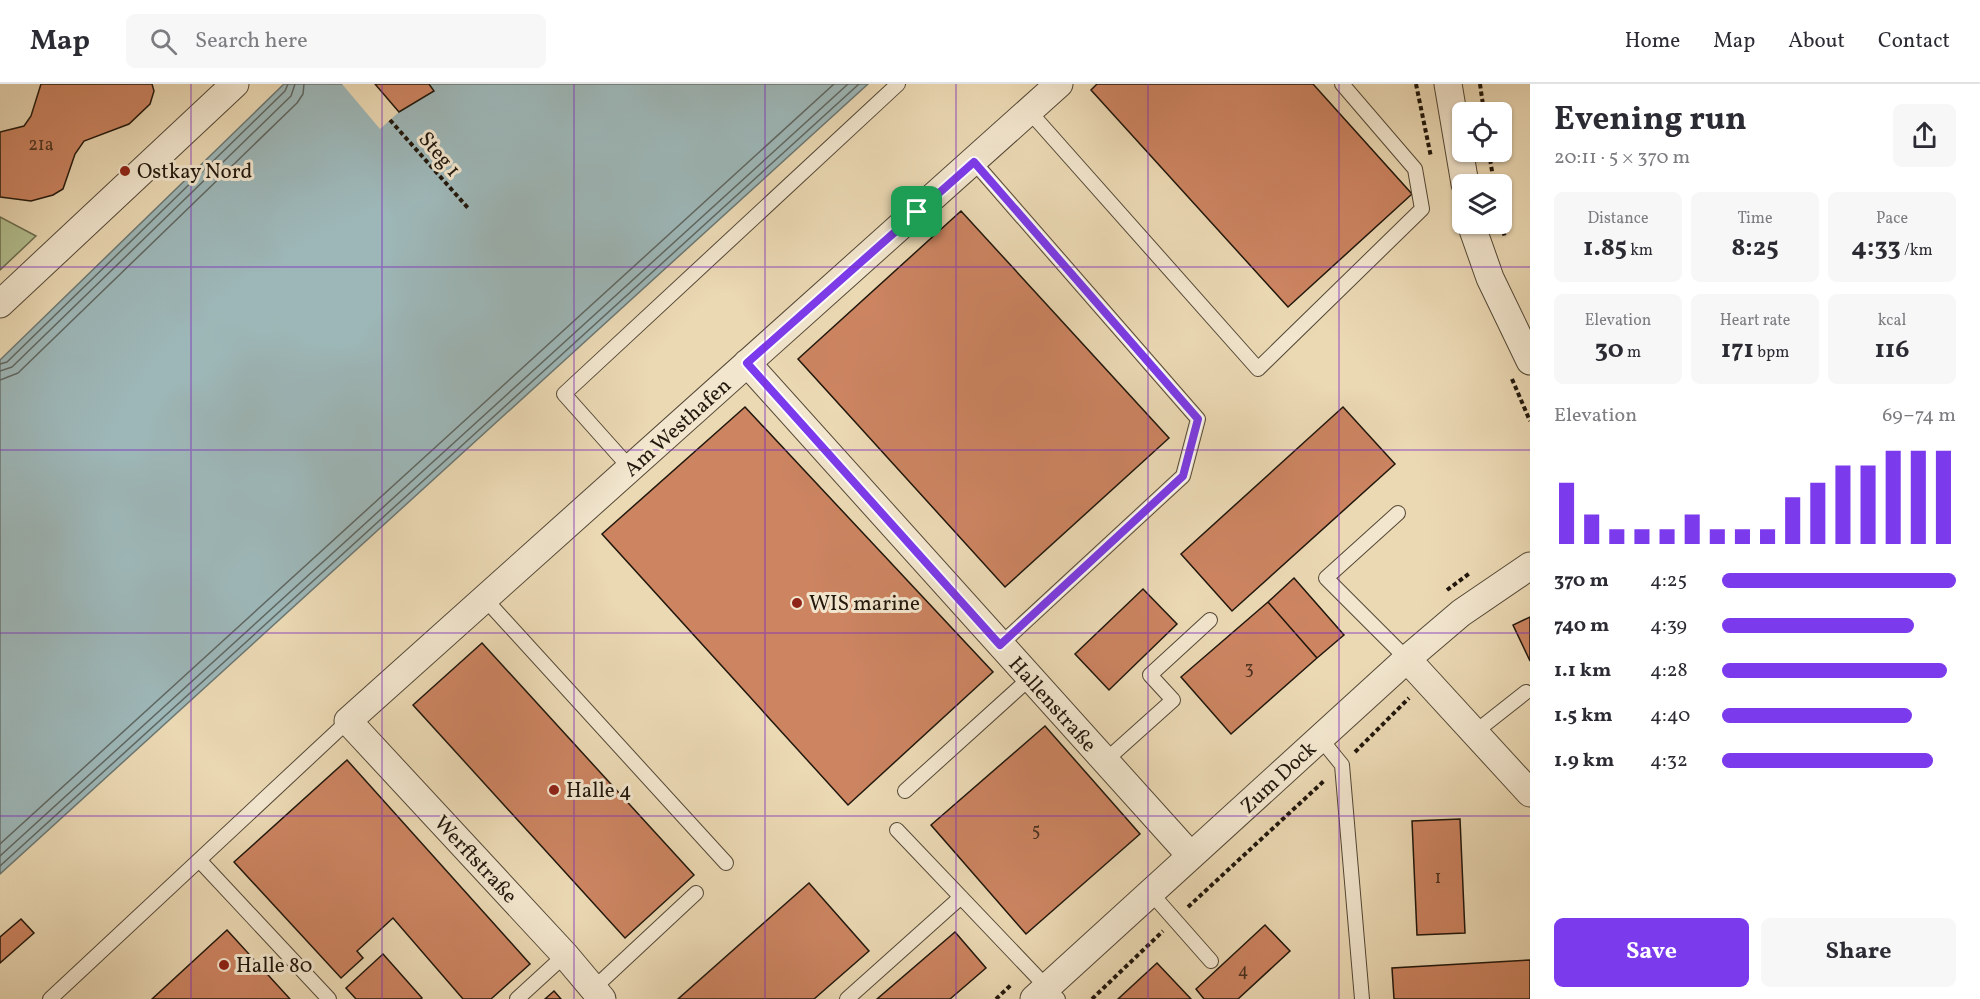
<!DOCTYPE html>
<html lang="en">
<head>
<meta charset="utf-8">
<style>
  :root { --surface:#fff; --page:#f7f7f7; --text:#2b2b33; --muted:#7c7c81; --line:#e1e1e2; --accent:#7c3aed }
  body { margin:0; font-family:Vollkorn,serif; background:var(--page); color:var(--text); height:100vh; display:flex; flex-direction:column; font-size:22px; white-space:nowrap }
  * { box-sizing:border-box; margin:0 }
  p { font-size:20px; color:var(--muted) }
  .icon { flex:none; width:33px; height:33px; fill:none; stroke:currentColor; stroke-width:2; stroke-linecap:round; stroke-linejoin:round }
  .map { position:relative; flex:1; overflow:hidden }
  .side { display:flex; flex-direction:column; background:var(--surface); width:450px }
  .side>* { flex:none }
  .buttons { position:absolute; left:1452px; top:18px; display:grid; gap:12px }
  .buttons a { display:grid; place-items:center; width:60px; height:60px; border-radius:9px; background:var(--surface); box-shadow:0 2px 4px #0004; font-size:30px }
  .pin { position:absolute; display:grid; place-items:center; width:51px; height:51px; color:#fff; margin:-26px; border-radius:12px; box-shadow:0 3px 9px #0006 }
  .round { display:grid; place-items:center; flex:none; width:63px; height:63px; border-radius:9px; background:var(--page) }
  .head { display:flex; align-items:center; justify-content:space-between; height:102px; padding:0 24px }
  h1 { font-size:33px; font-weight:700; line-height:45px }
  .figures { display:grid; grid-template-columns:repeat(3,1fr); gap:9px; height:102px; padding:6px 24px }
  .figures div { display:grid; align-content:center; border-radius:9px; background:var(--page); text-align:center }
  .figures b { font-size:26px; font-weight:700 }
  .figures small { font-size:16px; font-weight:400 }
  .figures p { font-size:16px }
  .chart { height:168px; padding:12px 24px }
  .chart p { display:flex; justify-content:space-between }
  .chart svg { width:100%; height:108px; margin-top:6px; stroke:var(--accent); stroke-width:6 }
  .action { display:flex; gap:12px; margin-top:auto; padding:12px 24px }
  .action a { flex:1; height:69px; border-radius:9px; background:var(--accent); color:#fff; font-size:24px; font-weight:700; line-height:69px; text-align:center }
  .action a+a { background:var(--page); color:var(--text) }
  ul { padding:0 24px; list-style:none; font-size:20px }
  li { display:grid; grid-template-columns:96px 72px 1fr; align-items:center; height:45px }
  li i { height:15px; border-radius:8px; background:var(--accent) }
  header { display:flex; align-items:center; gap:36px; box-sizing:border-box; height:84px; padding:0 30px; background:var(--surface); border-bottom:2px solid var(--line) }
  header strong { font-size:28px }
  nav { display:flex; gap:33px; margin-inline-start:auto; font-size:21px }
  .search { width:420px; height:54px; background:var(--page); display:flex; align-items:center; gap:15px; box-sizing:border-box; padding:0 21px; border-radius:9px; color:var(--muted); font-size:22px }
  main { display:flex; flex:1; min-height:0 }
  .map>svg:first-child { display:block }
  .green { fill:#b3c090; stroke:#6a6c4e; stroke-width:1.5 }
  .water { fill:#9db7b8; stroke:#6b7773; stroke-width:1.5 }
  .pier { fill:#ebd9b4 }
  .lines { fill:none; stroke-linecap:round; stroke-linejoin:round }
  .shore { stroke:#5f6762; stroke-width:1.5 }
  .building { fill:#cc8461; stroke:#21170c; stroke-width:1.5 }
  .service-casing { stroke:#544836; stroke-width:16 }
  .minor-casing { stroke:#544836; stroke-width:29 }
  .path { stroke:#21170c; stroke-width:4; stroke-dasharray:4.5 3; stroke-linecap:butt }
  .service { stroke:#f2e6ce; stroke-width:14 }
  .minor { stroke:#f2e6ce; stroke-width:27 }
  .route-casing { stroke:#fff; stroke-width:12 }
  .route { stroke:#7c3aed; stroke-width:8 }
  .grid { fill:none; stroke:#7b2cbf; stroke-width:1.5; stroke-opacity:0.55 }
  .poi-dot { fill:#8f2418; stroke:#f2e6ce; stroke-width:2 }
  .labels { text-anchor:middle; stroke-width:6; stroke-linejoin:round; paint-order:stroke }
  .number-label { font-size:18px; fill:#4c3221 }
  .street-label { font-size:21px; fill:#21170c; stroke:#f2e6ce }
  .poi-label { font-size:21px; fill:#21170c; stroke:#f2e6ce; text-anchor:start }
</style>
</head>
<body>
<header>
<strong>Map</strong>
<div class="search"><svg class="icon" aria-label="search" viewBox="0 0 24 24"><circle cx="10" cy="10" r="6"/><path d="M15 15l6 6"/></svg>Search here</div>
<nav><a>Home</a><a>Map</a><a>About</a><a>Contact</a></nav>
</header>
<main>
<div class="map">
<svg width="1530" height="915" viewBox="0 0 1530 915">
  <rect width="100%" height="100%" fill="#ebd9b4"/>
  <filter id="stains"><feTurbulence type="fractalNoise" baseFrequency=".00333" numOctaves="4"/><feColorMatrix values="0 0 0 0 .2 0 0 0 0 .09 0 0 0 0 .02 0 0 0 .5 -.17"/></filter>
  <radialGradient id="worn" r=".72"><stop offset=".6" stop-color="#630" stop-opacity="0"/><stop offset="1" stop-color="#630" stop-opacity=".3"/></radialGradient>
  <!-- green -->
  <path class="green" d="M0 133 36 152 0 186Z"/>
  <!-- water -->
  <path class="water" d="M284 0H868L0 790V276Z"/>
  <!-- pier -->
  <path class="pier" d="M342 0H375L399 28 380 45Z"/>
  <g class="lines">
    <!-- shore -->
    <path class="shore" d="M0 280 7 278 285 7 288 0
      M0 287 12 283 291 12 295 0
      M0 296 18 289 297 19 303 10 304 0
      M0 760 834 0
      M0 772 848 0
      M0 782 859 0"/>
  </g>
  <!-- building -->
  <path class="building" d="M41 0H152L154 7 150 20 129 40 84 57 75 70 63 105 53 111 31 117 0 113V48L24 42 31 32Z
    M375 0H429L434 7 399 28Z
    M1097 0H1313L1412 110 1288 223 1091 6Z
    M961 127 1169 354 1005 503 798 275Z
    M745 323 993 588 848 721 602 450Z
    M1343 323 1395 380 1232 527 1181 470Z
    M1294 494 1344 551 1317 574 1268 518Z
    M1143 505 1177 540 1109 606 1075 570Z
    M1268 518 1317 574 1231 650 1181 593Z
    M1530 533V577L1513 541Z
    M482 559 694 791 625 854 413 621Z
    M1045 642 1140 750 1026 850 931 741Z
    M347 676 530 880 491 915H463L393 834 357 867 363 874 341 894 234 778Z
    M1460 735 1465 849 1417 851 1412 737Z
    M809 799 869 867 814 915H678Z
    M21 835 34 849 0 879V853Z
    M1265 841 1290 867 1238 915H1204L1196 905Z
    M227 846 290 915H152Z
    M955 848 986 884 950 915H877Z
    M383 870 422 914 421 915H356L346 904Z
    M1530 876V915H1394L1392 884Z
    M1157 879 1191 915H1118Z
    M554 907 561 915H545Z"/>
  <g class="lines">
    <defs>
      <path id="service" d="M1029 27 1258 285 1422 125 1415 85 1342 0
        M974 78 1198 335 1183 392 1000 561
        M631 385 564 310 898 0
        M1398 429 1326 494 1407 575
        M485 515 726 779
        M1474 649 1526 608
        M1320 654 1342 681 1362 915
        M1105 677 1173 616 1150 591 1210 536
        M905 707 1030 594
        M897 746 1058 915
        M200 777 329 915
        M1151 809 1211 877
        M593 905 696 809
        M50 915 348 637
        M517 915 565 871
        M847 915 961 813"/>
      <path id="minor" d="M1448 0 1465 100
        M1471 140 1490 194 1530 277
        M0 220 235 0
        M747 279 1191 772
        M1407 575 1530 709
        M602 915 565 871 348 637 1059 0
        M1034 915 1407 575 1461 529 1530 482"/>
    </defs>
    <!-- service casing -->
    <use href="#service" class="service-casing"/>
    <!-- minor casing -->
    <use href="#minor" class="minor-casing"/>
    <!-- path -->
    <path class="path" d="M1416 0 1431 73
      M1480 0 1484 28
      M390 36 468 124
      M1489 68 1494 100
      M1501 140 1505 153
      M1512 295 1530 337
      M1447 506 1470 489
      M1355 668 1409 614
      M1188 823 1325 696
      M996 915 1012 900
      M1092 915 1163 847"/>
    <!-- service -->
    <use href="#service" class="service"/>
    <!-- minor -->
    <use href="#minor" class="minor"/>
  </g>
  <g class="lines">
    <defs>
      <path id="route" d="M974 78 1198 335 1183 392 1000 561 747 279Z"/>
    </defs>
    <!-- route casing -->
    <use href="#route" class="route-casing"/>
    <!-- route -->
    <use href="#route" class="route"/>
  </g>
  <!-- grid -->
  <path class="grid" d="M191 0V915M382 0V915M574 0V915M765 0V915M956 0V915M1148 0V915M1339 0V915M0 183H1530M0 366H1530M0 549H1530M0 732H1530"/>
  <!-- markers -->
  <g class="poi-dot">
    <circle cx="125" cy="87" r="6"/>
    <circle cx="797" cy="519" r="6"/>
    <circle cx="554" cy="706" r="6"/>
    <circle cx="224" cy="881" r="6"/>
  </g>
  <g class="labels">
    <!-- number labels -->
    <g class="number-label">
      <text x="41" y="66">21a</text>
      <text x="1249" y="590">3</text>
      <text x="1036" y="752">5</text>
      <text x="1438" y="799">1</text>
      <text x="1243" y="892">4</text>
    </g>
    <!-- street labels -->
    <g class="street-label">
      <text transform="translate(440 70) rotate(49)" y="7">Steg 1</text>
      <text transform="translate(677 343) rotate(-42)" y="7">Am Westhafen</text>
      <text transform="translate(1053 620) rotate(48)" y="7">Hallenstraße</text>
      <text transform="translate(1278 693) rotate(-43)" y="7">Zum Dock</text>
      <text transform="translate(476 775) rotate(47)" y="7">Werftstraße</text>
    </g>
    <!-- poi labels -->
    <g class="poi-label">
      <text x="137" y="94">Ostkay Nord</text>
      <text x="809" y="526">WIS marine</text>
      <text x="566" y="713">Halle 4</text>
      <text x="236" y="888">Halle 80</text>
    </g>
  </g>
  <rect width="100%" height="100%" filter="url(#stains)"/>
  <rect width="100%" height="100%" fill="url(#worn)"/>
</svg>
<div class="buttons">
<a><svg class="icon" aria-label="locate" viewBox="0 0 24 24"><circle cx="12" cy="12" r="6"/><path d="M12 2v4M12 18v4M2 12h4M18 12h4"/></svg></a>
<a><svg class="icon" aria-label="layers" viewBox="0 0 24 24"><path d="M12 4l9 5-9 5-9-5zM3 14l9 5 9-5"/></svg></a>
</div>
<div class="pin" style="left:917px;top:128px;background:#1e9e55"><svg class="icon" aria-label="arrive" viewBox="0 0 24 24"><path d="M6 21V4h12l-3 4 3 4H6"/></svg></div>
</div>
<section class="side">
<div class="head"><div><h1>Evening run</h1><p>20:11 · 5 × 370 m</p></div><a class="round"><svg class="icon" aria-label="share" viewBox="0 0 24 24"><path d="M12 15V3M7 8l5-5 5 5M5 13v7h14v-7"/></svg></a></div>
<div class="figures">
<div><p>Distance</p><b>1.85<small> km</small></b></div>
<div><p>Time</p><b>8:25</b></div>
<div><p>Pace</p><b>4:33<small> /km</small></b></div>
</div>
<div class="figures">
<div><p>Elevation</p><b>30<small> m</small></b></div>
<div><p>Heart rate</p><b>171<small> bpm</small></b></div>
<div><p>kcal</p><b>116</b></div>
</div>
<div class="chart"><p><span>Elevation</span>69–74 m</p>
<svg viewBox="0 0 160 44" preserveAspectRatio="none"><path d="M5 44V19M15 44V32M25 44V38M35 44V38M45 44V38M55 44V32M65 44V38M75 44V38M85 44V38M95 44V25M105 44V19M115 44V12M125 44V12M135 44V6M145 44V6M155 44V6"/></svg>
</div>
<ul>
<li><b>370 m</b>4:25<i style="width:100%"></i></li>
<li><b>740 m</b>4:39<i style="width:82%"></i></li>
<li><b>1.1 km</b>4:28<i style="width:96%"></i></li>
<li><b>1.5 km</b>4:40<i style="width:81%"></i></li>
<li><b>1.9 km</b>4:32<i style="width:90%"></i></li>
</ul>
<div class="action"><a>Save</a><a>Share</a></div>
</section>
</main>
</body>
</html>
